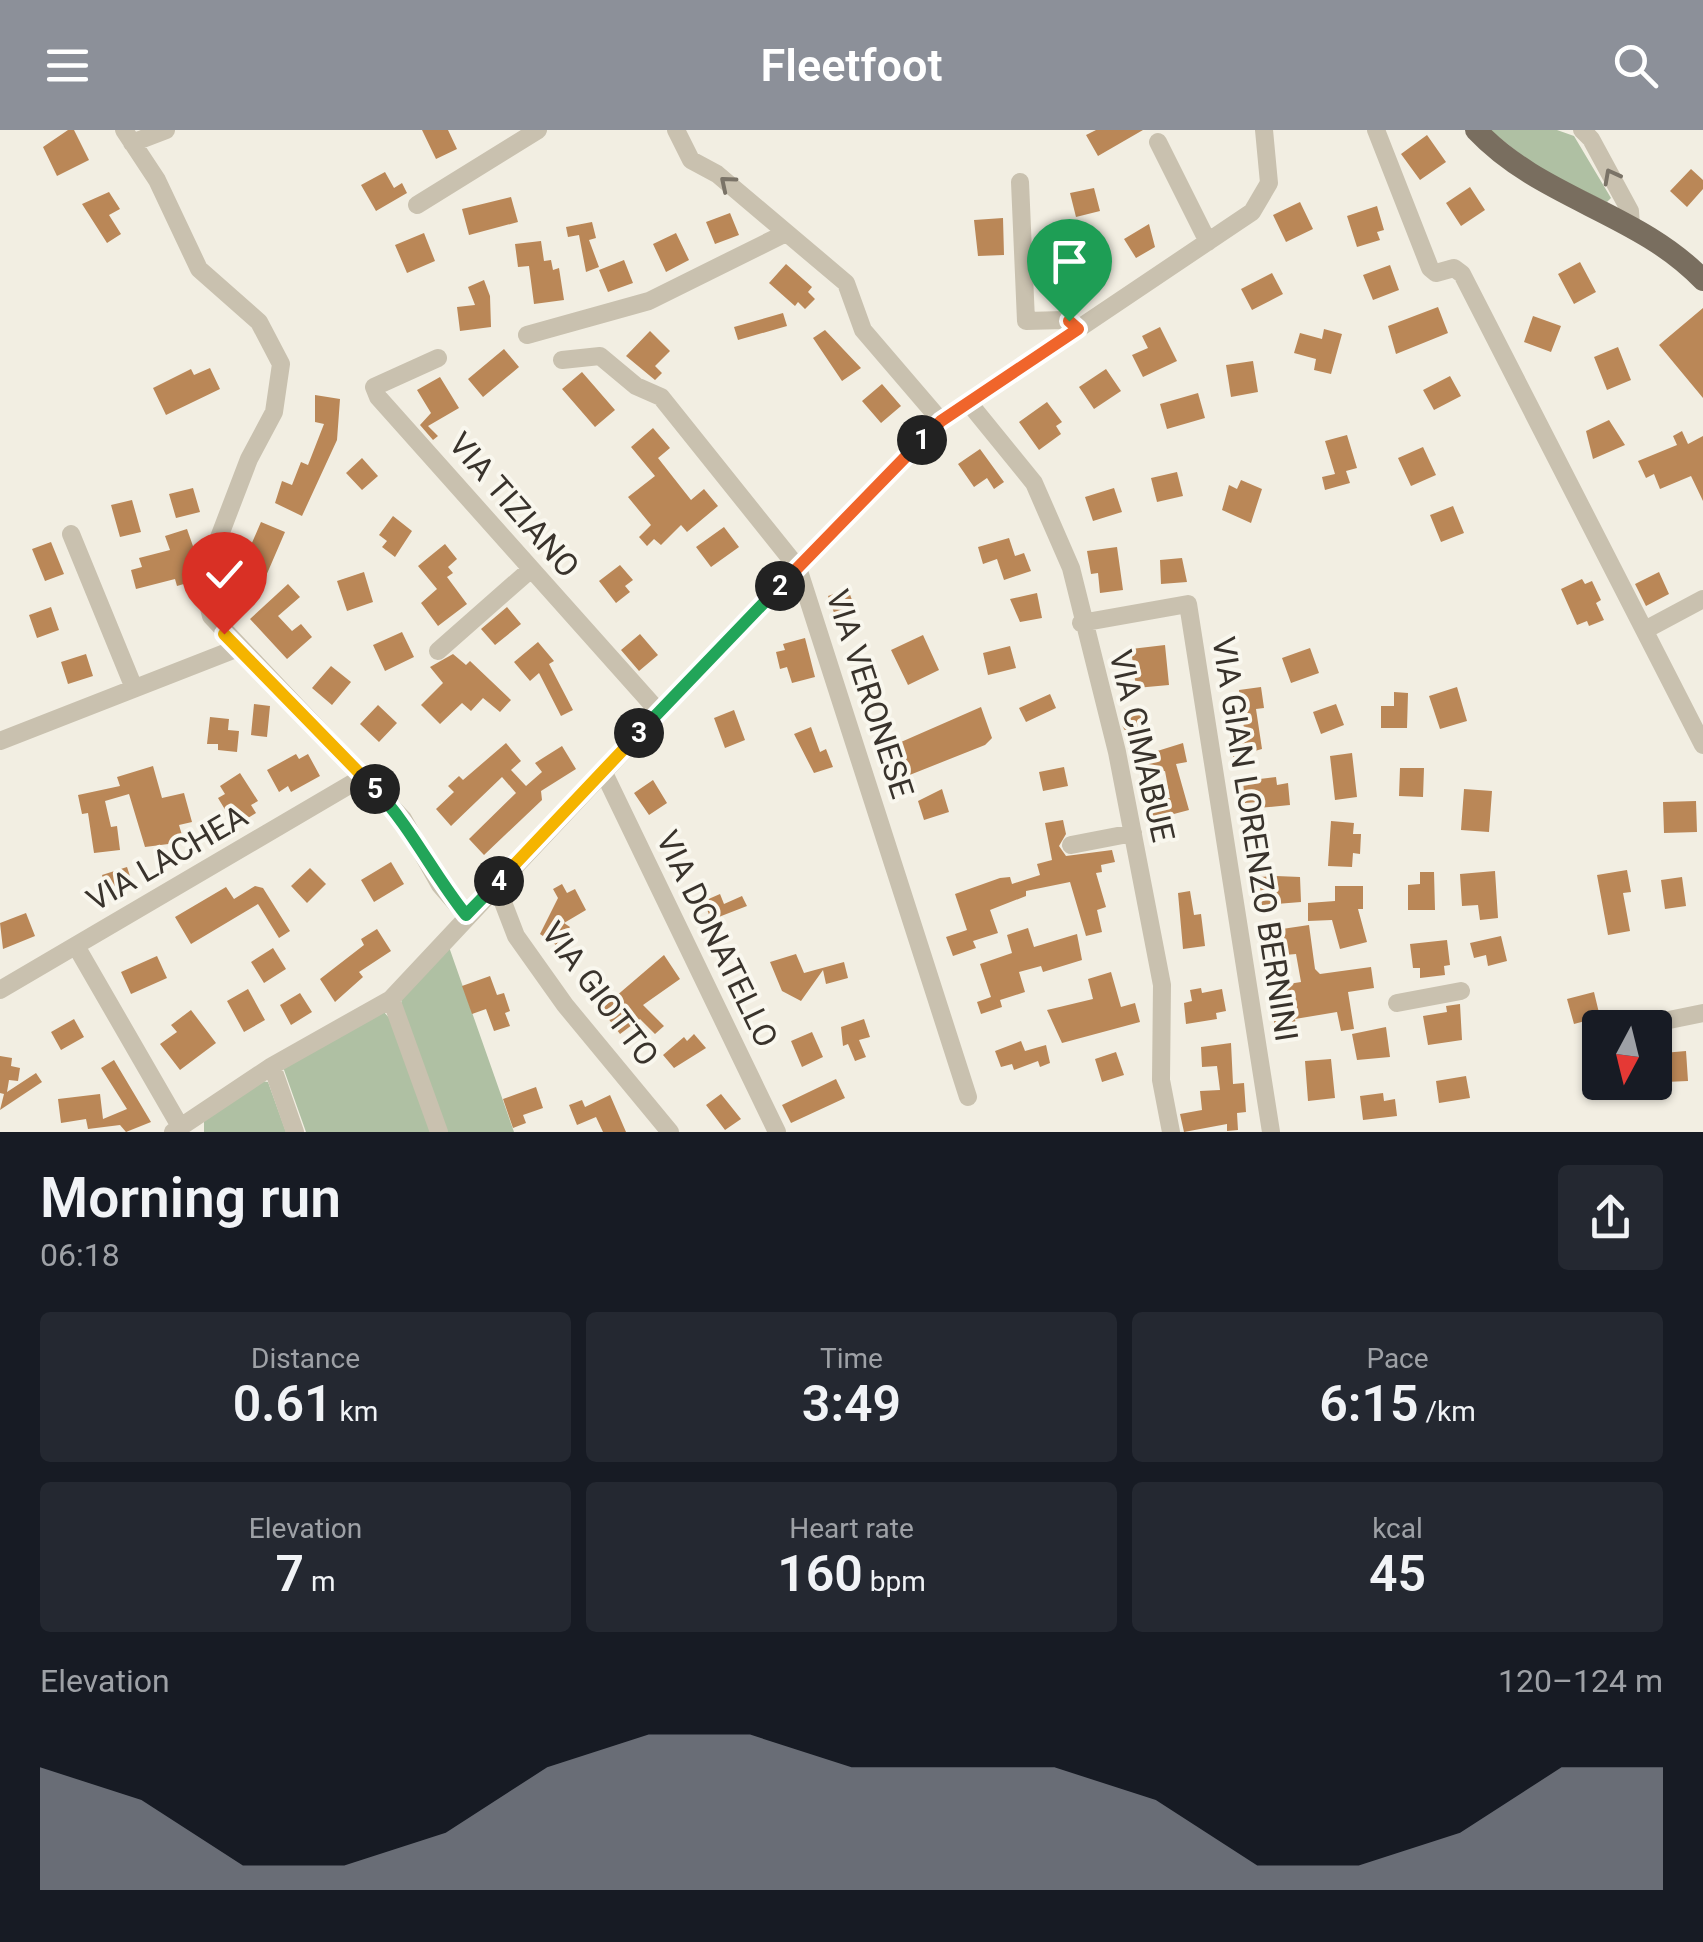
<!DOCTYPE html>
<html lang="en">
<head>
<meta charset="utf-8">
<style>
  :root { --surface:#171b24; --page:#242831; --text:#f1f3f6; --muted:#9ea1a6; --accent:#8c9099 }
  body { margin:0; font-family:Roboto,sans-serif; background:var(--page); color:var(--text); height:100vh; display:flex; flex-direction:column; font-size:38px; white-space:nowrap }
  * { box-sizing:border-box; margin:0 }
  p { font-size:32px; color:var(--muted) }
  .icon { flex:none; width:55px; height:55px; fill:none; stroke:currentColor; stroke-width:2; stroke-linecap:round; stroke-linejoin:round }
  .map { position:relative; height:1002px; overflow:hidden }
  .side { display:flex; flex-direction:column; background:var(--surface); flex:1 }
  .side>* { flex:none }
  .needle { width:65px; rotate:187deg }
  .controls { position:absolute; left:1582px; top:880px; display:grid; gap:20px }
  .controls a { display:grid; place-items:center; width:90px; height:90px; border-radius:10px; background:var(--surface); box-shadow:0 2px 8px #0004; font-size:50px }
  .pin { position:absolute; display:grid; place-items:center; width:85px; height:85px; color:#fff; margin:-102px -42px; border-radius:50% 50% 50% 0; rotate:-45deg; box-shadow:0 0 10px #0007 }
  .pin .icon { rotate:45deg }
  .km { position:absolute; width:50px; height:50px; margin:-25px; border-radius:50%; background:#222; color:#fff; font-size:28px; line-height:50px; text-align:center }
  .round { display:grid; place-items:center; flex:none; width:105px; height:105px; border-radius:10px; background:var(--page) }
  .head { display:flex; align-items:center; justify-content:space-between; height:170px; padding:0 40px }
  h1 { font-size:55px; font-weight:600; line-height:75px }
  .metrics { display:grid; grid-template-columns:repeat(3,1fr); gap:15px; height:170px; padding:10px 40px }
  .metrics div { display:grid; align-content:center; border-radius:10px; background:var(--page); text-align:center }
  .metrics b { font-size:50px; font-weight:600 }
  .metrics small { font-size:28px; font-weight:400 }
  .metrics p { font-size:28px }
  .chart { height:280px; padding:20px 40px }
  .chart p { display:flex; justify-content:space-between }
  .chart svg { width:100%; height:180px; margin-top:10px; fill:var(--accent); opacity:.7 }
  header { display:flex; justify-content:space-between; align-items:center; height:130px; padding:0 40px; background:var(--accent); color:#fff; font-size:45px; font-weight:600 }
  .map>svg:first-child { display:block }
  .green { fill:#afc0a3 }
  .building { fill:#ba8757 }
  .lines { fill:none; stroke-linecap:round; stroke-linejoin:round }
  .minor { stroke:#c9c1af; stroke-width:18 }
  .major { stroke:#796e5f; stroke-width:22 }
  .oneway { stroke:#7a7367 }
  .split-1-casing { stroke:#fff; stroke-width:20 }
  .split-2-casing { stroke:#fff; stroke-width:20 }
  .split-3-casing { stroke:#fff; stroke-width:20 }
  .split-4-casing { stroke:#fff; stroke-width:20 }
  .split-5-casing { stroke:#fff; stroke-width:20 }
  .split-6-casing { stroke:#fff; stroke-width:20 }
  .split-1 { stroke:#f0652b; stroke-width:12 }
  .split-2 { stroke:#f0652b; stroke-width:12 }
  .split-3 { stroke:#22a559; stroke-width:12 }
  .split-4 { stroke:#f5b400; stroke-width:12 }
  .split-5 { stroke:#22a559; stroke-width:12 }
  .split-6 { stroke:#f5b400; stroke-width:12 }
  .labels { text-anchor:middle; stroke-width:8; stroke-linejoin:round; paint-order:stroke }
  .street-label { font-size:32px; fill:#39332c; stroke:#f9f7ee }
</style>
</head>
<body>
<header><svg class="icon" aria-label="menu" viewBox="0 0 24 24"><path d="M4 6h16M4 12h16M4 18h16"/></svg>Fleetfoot<svg class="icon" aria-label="search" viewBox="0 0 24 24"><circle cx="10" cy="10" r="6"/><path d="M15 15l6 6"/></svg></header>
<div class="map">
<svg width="1703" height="1002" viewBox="0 0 1703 1002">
  <rect width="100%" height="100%" fill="#f2eee2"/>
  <!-- green -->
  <path class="green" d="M1490 0H1557L1574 6 1611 68 1607 72 1540 40Z
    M449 817 514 1002H447L401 875 402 866Z
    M384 882 391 890 433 1002H306L283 937Z
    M261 951 268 952 286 1002H204V989Z"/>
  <!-- building -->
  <path class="building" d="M68 0H74L89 30 57 46 43 17Z
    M422 0H448L457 19 436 29Z
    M1096 0H1143L1098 26 1086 5Z
    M1427 5 1446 32 1420 50 1401 24Z
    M1691 39 1703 50V59L1687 77 1670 61Z
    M385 42 394 58 402 53 407 63 376 81 361 55Z
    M1470 57 1485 80 1461 96 1446 73Z
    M1094 58 1100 81 1076 87 1070 63Z
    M109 62 120 79 109 85 121 104 107 113 82 74Z
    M511 67 518 92 469 105 462 79Z
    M1300 72 1313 99 1286 112 1273 85Z
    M1377 76 1384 100 1377 102 1380 110 1357 117 1347 86Z
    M730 83 739 105 715 114 706 92Z
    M1003 88 1004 125 978 126 974 90Z
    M592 92 596 108 589 110 599 137 586 142 579 105 568 107 566 97Z
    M1149 94 1155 117 1136 128 1124 109Z
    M424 103 435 131 407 143 395 115Z
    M676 103 689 130 666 142 653 114Z
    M541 111 544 131 551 130 553 140 559 138 564 170 534 174 529 136 518 137 515 114Z
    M1075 116 1084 142 1050 149 1042 127Z
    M624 130 633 153 608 162 599 140Z
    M1580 132 1596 162 1574 174 1558 144Z
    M786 134 812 157 808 162 815 169 805 179 798 172 795 176 769 153Z
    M1390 135 1399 160 1373 170 1363 145Z
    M1272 143 1283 164 1252 180 1241 159Z
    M484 150 490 166 491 197 460 201 457 177 475 175 468 157Z
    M1438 177 1448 203 1396 224 1388 196Z
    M1703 178V268L1659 215Z
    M783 183 787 196 738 210 734 197Z
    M1533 186 1561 196 1551 222 1524 212Z
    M1160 197 1177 231 1143 247 1132 225 1148 218 1142 206Z
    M1324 199 1342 204 1331 244 1314 240 1316 229 1294 223 1300 203 1322 209Z
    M825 200 861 238 842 251 813 208Z
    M650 201 670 221 655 236 662 243 655 250 626 226Z
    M1618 217 1631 250 1607 260 1594 227Z
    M504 219 519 237 483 267 468 249Z
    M1253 231 1258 262 1231 267 1226 235Z
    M210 238 220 259 166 285 153 258 191 239 194 245Z
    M1106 239 1121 261 1094 279 1079 257Z
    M582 242 615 280 595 297 562 259Z
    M1450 246 1461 266 1434 280 1423 260Z
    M440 247 459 278 428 296 438 306 433 310 420 295 431 283 417 260Z
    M882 254 901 276 881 293 862 271Z
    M1198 263 1205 288 1167 299 1160 274Z
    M315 265 340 269 337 310 302 386 275 373 282 351 292 355 301 332 308 335 324 294 315 292Z
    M1047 272 1062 292 1056 296 1061 304 1039 320 1019 292Z
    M1609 290 1625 315 1593 329 1586 301Z
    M653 298 670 318 658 328 691 370 704 359 718 376 687 402 681 395 661 415 654 409 647 416 639 407 651 395 628 367 655 346 631 317Z
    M1682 301 1688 314 1703 306V371L1691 346 1660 359 1654 344 1646 348 1638 331 1677 315 1673 306Z
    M1347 305 1357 338 1346 341 1350 353 1325 360 1322 347 1335 344 1325 311Z
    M1423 317 1436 345 1411 356 1398 328Z
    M980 319 1004 352 994 359 987 348 974 357 958 334Z
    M362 328 378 346 362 360 346 343Z
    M1177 342 1183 366 1157 372 1151 348Z
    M1241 350 1262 359 1251 393 1222 380 1229 355 1237 359Z
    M193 358 200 382 176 388 169 364Z
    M1114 358 1122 382 1093 391 1085 367Z
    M132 370 141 402 120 407 111 375Z
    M1453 376 1464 403 1441 412 1430 385Z
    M393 386 412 401 395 427 382 417 387 411 379 405Z
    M261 392 285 402 266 446 242 436Z
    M724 397 739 417 711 437 696 417Z
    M187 399 194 419V451L177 456 175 449 136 459 131 440 142 437 139 428 170 420 165 406Z
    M1009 408 1015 426 1024 423 1031 441 1004 450 997 429 983 434 978 417Z
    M51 412 64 444 45 451 32 419Z
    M445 414 457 429 448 437 453 443 447 447 467 474 438 496 421 473 437 459 418 436Z
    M1117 417 1123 460 1100 463 1098 443 1091 444 1087 421Z
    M1182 428 1187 452 1161 454 1160 430Z
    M620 435 633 450 625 456 630 462 616 473 599 451Z
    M364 442 373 472 347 481 337 451Z
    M1659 442 1669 464 1646 476 1635 454Z
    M1582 449 1585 454 1592 451 1601 470 1596 473 1604 490 1589 496 1587 491 1577 495 1561 459Z
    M288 454 300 467 278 486 292 501 301 494 312 507 287 529 250 489Z
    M848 459 857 484 837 491 828 466Z
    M1037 463 1042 488 1020 492 1010 469Z
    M51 477 59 500 37 508 29 485Z
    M507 477 521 494 495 515 481 499Z
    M402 502 414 527 385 541 373 515Z
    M640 504 658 525 639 541 621 520Z
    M923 505 939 540 908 555 891 520Z
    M805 508 815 547 792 553 787 537 780 539 776 522 785 520 783 514Z
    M538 512 554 531 549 534 573 580 561 586 539 543 530 551 514 532Z
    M1165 515 1169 555 1136 558 1131 519Z
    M1010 516 1016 538 988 545 983 523Z
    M1310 518 1319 543 1291 553 1282 528Z
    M86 524 93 546 68 554 61 532Z
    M453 524 466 535 470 531 511 570 500 582 483 568 471 581 462 573 440 594 421 575 443 553 430 537Z
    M331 536 351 552 332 575 312 558Z
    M1261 557 1264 578 1256 579 1262 619 1233 627 1234 601 1244 599 1239 560Z
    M1457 557 1467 591 1440 599 1429 566Z
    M1394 562 1408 563 1407 598H1381V576H1394Z
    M1050 564 1056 578 1026 592 1019 578Z
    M254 574 270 576 267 607 251 605Z
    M1336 574 1344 595 1321 604 1313 582Z
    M378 575 397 593 379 612 360 594Z
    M981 577 992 608 985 615 897 650 885 619Z
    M1122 592a13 13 0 1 1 26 0a13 13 0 1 1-26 0Z
    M734 580 745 610 725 618 714 588Z
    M210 587 229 589 228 600 239 601 237 622 218 620V614H207Z
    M811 597 820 622 826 619 833 637 814 643 794 604Z
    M506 613 521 631 511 640 526 656 542 642 535 633 562 616 576 639 541 661 542 670 484 725 469 709 516 663 502 647 451 696 436 679 454 662 448 656 459 646 463 650Z
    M1183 613 1187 632 1176 634 1189 680 1151 690 1148 673 1170 668 1165 641 1141 645 1138 627Z
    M1352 623 1357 667 1335 670 1330 626Z
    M296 624 299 629 308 624 320 646 291 662 288 656 279 662 267 640Z
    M153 636 162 668 184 663 192 692 179 695 184 712 145 717 129 664 105 671 111 697 117 696 120 720 94 723 88 683 82 684 78 665 120 656 117 647Z
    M1064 637 1068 656 1043 661 1039 642Z
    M1400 638H1424L1423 667 1399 666Z
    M240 643 258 671 251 675 256 683 235 696 218 668 225 664 220 656Z
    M1276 647 1277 655 1288 653 1290 675 1258 678V672L1245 673 1243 651Z
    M653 650 667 673 649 685 634 663Z
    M942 659 949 682 924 690 918 671Z
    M1464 659 1492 661 1489 702 1461 700Z
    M1696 671 1697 702 1664 703 1663 672Z
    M1063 690 1066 704 1059 716 1066 726 1112 720 1115 732 1101 735 1102 742 1096 743 1106 777 1097 780 1102 802 1086 806 1070 752 1026 761V766L990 780 998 803 973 811 976 818 953 826 946 807 967 800 955 764 1000 748 1010 747 1012 754 1040 745 1037 734 1052 730 1045 693Z
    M1331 691 1354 693 1353 704H1361L1360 724 1353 723 1352 737 1328 736Z
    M391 732 404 754 374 772 361 750Z
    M127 737 133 755 108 764 102 745Z
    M310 738 326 754 307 773 291 756Z
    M1627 740 1631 762 1623 763 1630 801 1608 805 1597 745Z
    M1495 741 1498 788 1480 790 1478 775 1462 776 1460 744Z
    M1420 742H1434L1435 780H1408V755L1420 754Z
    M1276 746 1300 747 1301 772 1262 775 1259 747Z
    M1682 747 1686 776 1665 779 1661 750Z
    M562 754 567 763 575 759 586 780 564 793 570 797 556 815 540 804 558 768 553 759Z
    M255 756 263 758 290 801 279 808 258 774 191 814 175 787 226 757 234 769Z
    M1335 756H1363V779H1358L1367 812 1340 819 1332 790 1308 791V773L1335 771Z
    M1190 761 1194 785 1201 784 1205 816 1183 819 1178 763Z
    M720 764 724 774 742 766 747 776 711 790 704 771Z
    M26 783 35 806 3 819 0 793Z
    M1309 795 1315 839 1320 844 1371 837 1374 858 1348 862 1354 899 1341 901 1337 882 1295 889 1296 895 1275 898 1270 864 1277 863 1276 856 1301 852 1296 824 1285 825 1282 799Z
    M1028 798 1034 817 1077 804 1082 830 1043 842 1041 836 1019 842 1025 862 1000 870 1002 877 981 884 977 872 991 867 980 834 1012 823 1007 805Z
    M377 799 391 821 359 842 363 847 335 872 320 849 364 815 361 809Z
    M1501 806 1507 831 1488 836 1486 825 1474 828 1470 813Z
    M1447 810 1450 835 1444 836 1445 845 1420 848V838H1413L1410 814Z
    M273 818 286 839 264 853 251 832Z
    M796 824 804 843 844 832 848 848 826 854 823 840 801 871 782 861 770 832Z
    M664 825 680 849 643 875 664 896 655 904 640 889 620 904 601 879Z
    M157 826 167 848 131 864 121 842Z
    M1111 842 1121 877 1135 873 1140 892 1062 913 1047 880 1093 869 1088 849Z
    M490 846 497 865 504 863 510 881 505 883 510 896 494 901 486 879 472 884 462 856Z
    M1201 858 1202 863 1222 859 1226 881 1216 883 1217 889 1186 894 1184 873 1192 871 1190 860Z
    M248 859 265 890 244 902 227 871Z
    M1594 862 1600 887 1574 894 1567 869Z
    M300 863 312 882 291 895 280 875Z
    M1460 874 1462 910 1428 915 1423 886 1447 882 1446 876Z
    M191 880 216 913 180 940 160 914 177 902 171 895Z
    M74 889 84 907 61 920 51 902Z
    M864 889 870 907 859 910 866 927 855 931 848 914 843 916 841 897Z
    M1386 897 1390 927 1357 930 1352 904Z
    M812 902 823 927 802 937 791 911Z
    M694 904 706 918 674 938 663 925 684 907 687 911Z
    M1021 911 1025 921 1046 915 1050 933 1040 937 1038 931 1014 940 1012 934 1001 937 995 921Z
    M1231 913 1233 954 1244 953 1246 982 1237 983 1238 1000 1227 1001V994L1184 1002 1180 984 1202 980 1200 961 1220 960 1217 936 1202 937 1201 917Z
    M1686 921 1688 951 1665 952 1663 923Z
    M1116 922 1124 945 1102 952 1095 929Z
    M0 926 12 928 11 936 20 938 18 951 9 950 7 962 36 943 42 952 0 980 4 964 0 963Z
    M1331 929 1335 968 1308 971 1305 931Z
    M114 930 151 992 126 1002 120 995 88 999 86 989 61 993 58 969 100 964 103 989 127 979 101 938Z
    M1466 946 1470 968 1439 973 1436 951Z
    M836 949 845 968 791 993 782 975Z
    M536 957 543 978 523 985 526 993 513 998 503 969Z
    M1383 963 1384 971 1395 969 1397 986 1363 990 1360 966Z
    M721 964 741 989 725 1000 706 975Z
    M610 965 626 1002H603L596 987 577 995 569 975 582 970 585 977Z"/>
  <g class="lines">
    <!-- minor -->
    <path class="minor" d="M124 0 157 50 199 139 259 192 281 234 274 282 249 329 210 431 205 462 211 486 403 689 440 755 466 785
      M676 0 691 30 717 44 846 153 863 200 941 291
      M1376 0 1430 138 1436 143 1454 138 1462 144 1703 615
      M1582 0 1591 9 1630 81 1631 96
      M1158 12 1208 112
      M132 13 166 0
      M1020 52 1026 191 1064 190 1078 199
      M417 75 538 0
      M527 205 649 171 784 104
      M438 228 374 257 378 267 659 582
      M562 230 600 226 636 256 661 267 798 438 968 967
      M969 273 1034 353 1071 438 1117 622 1162 855 1161 950 1171 1002
      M71 404 134 558
      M1081 493 1188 474 1271 1002
      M1645 500 1703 469
      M438 521 530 440
      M0 611 238 518
      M603 641 777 1002
      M1071 715 1133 703
      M496 754 516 806 565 875 670 1002
      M76 816 181 998
      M0 860 363 647
      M391 869 439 1002
      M1397 873 1461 861
      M1630 898 1703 883
      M272 936 295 1002
      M173 1002 272 936 391 869 733 504 941 291 1252 82 1269 53 1264 0"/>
    <!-- major -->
    <path class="major" d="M1476 0C1541 69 1638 82 1703 150"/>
  </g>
  <!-- one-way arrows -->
  <defs><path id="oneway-chevron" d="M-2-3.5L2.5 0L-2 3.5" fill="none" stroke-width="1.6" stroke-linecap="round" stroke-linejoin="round" transform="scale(2.5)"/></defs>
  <g class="oneway">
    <use href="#oneway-chevron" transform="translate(1611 46) rotate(-118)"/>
    <use href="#oneway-chevron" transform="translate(727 53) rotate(-140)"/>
  </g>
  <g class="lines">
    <defs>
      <path id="split-1" d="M922 310 941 291 1078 199 1069 191"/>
      <path id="split-2" d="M780 456 922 310"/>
      <path id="split-3" d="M639 603 780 456"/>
      <path id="split-4" d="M499 751 639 603"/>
      <path id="split-5" d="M375 659C411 697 433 744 466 785L499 751"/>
      <path id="split-6" d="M224 504 375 659"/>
    </defs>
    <!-- split-1 casing -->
    <use href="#split-1" class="split-1-casing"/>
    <!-- split-2 casing -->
    <use href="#split-2" class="split-2-casing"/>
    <!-- split-3 casing -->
    <use href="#split-3" class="split-3-casing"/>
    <!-- split-4 casing -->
    <use href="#split-4" class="split-4-casing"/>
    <!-- split-5 casing -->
    <use href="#split-5" class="split-5-casing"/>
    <!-- split-6 casing -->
    <use href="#split-6" class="split-6-casing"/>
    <!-- split-1 -->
    <use href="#split-1" class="split-1"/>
    <!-- split-2 -->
    <use href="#split-2" class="split-2"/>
    <!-- split-3 -->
    <use href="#split-3" class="split-3"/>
    <!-- split-4 -->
    <use href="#split-4" class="split-4"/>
    <!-- split-5 -->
    <use href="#split-5" class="split-5"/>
    <!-- split-6 -->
    <use href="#split-6" class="split-6"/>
  </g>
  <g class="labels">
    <!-- street labels -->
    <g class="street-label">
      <text transform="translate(514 375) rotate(49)" y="11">VIA TIZIANO</text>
      <text transform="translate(870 564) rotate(72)" y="11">VIA VERONESE</text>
      <text transform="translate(1142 616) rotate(77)" y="11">VIA CIMABUE</text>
      <text transform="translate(1255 709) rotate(81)" y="11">VIA GIAN LORENZO BERNINI</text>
      <text transform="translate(167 728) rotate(-30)" y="11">VIA LACHEA</text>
      <text transform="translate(717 809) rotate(64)" y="11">VIA DONATELLO</text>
      <text transform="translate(600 864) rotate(53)" y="11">VIA GIOTTO</text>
    </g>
  </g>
</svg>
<div class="controls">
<a><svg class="needle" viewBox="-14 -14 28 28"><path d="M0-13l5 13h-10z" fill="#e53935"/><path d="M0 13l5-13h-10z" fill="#9ea1a6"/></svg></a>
</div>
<div class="pin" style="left:1069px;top:191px;background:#1e9e55"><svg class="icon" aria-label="arrive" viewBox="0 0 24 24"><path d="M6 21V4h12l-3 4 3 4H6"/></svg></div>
<div class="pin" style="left:224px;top:504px;background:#d93025"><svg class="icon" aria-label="check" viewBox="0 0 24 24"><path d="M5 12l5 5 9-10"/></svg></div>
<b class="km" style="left:922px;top:310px">1</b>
<b class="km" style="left:780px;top:456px">2</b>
<b class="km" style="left:639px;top:603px">3</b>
<b class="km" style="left:499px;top:751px">4</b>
<b class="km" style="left:375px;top:659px">5</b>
</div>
<section class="side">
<div class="head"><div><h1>Morning run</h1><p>06:18</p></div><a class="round"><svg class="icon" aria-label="share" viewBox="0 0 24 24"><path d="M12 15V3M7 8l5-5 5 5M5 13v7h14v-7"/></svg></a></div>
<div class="metrics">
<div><p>Distance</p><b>0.61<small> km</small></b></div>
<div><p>Time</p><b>3:49</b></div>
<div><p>Pace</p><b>6:15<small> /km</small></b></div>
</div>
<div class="metrics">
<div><p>Elevation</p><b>7<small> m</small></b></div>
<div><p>Heart rate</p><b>160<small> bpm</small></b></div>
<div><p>kcal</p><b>45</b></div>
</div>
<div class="chart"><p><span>Elevation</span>120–124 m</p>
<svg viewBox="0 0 160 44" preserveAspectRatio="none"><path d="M0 44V14L10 22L20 38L30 38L40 30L50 14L60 6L70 6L80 14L90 14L100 14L110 22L120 38L130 38L140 30L150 14L160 14V44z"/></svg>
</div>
</section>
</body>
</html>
